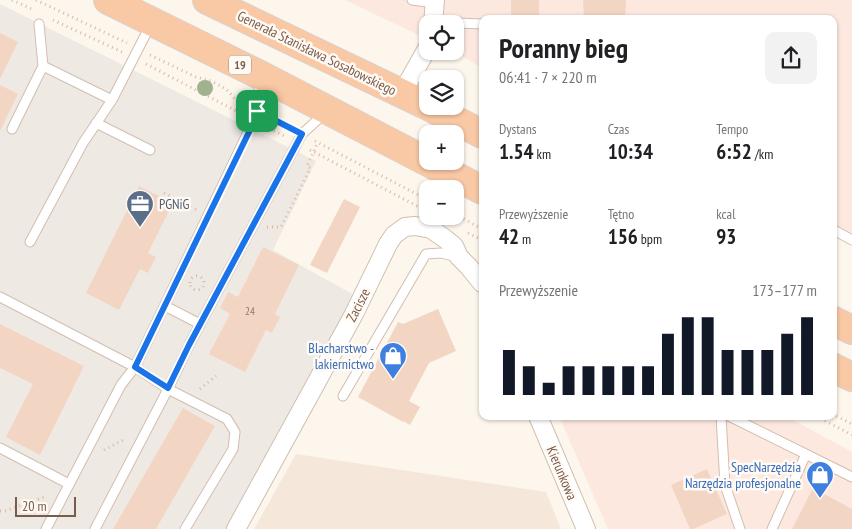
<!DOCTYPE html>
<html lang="pl">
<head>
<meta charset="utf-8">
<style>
  :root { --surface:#fff; --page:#f2f2f2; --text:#202124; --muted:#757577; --accent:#111827 }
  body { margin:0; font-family:"PT Sans Narrow",sans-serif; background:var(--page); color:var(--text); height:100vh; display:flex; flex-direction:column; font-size:19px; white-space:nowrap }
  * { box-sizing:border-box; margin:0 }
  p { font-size:16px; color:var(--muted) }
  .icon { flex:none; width:28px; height:28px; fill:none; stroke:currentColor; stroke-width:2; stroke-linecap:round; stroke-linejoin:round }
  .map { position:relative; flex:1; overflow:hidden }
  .drawer { position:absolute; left:479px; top:15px; width:358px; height:405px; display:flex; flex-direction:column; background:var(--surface); border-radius:10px; box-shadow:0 1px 4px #0004 }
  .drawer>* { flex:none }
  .buttons { position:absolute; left:419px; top:15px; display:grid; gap:10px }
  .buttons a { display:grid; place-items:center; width:45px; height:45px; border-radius:10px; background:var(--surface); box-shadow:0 1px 4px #0004; font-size:25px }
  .scale { position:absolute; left:15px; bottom:12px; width:61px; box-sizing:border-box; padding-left:5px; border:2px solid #7a5c4d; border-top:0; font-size:14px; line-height:18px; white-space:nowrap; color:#7a5c4d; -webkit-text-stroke:4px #fffaf3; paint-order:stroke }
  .pin { position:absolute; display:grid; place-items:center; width:42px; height:42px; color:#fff; margin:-21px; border-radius:10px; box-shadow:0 2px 8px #0006 }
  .round { display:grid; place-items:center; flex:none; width:52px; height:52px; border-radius:10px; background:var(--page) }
  .headline { display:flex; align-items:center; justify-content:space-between; height:85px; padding:0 20px }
  h1 { font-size:28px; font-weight:700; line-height:38px }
  .stats { display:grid; grid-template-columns:repeat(3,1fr); gap:8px; height:85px; padding:5px 20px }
  .stats div { display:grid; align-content:center }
  .stats b { font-size:21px; font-weight:700 }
  .stats small { font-size:14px; font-weight:400 }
  .stats p { font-size:14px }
  .chart { height:140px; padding:10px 20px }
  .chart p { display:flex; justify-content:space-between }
  .chart svg { width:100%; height:90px; margin-top:5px; stroke:var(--accent); stroke-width:6 }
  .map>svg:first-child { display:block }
  .residential { fill:#f5e8da }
  .commercial { fill:#fde8e0 }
  .industrial { fill:#efe9e4 }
  .building { fill:#f3d5c3 }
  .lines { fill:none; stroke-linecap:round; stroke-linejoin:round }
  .service-casing { stroke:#d1beb0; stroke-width:11 }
  .minor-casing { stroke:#d1beb0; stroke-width:20 }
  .trunk-casing { stroke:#dad1cd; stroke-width:30 }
  .path { stroke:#d9b8a5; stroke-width:3; stroke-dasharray:1 4; stroke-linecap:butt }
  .service { stroke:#fff; stroke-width:9 }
  .minor { stroke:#fff; stroke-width:18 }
  .trunk { stroke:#f9c8a4; stroke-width:28 }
  .tree { fill:#a0b28e }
  .route-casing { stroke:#fff; stroke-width:10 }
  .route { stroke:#1a73e8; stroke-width:6 }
  .labels { text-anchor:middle; stroke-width:5; stroke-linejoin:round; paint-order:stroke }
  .number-label { font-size:11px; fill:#987a6a }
  .shield { fill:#fffaf3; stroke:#a28b7f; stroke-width:1 }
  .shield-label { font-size:12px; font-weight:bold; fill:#7a5c4d }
  .street-label { font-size:14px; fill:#7a5c4d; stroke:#fffaf3 }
  .service-label { font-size:14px; fill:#4e5e75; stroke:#fffaf3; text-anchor:start }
  .shop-label { font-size:14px; fill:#366cbe; stroke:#fffaf3; text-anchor:end }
</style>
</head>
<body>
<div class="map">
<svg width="852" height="529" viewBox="0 0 852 529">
  <rect width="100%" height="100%" fill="#fdf6ec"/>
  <!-- residential -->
  <path class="residential" d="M296 454 546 492 561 529H254Z"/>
  <!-- commercial -->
  <path class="commercial" d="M345 0H852V240L833 229 832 19H482V68L453 51H455V24H428L427 39Z
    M559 416H786L852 452V529H608Z"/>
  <!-- industrial -->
  <path class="industrial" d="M0 4 316 161 273 250 356 296 226 529H0Z"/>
  <!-- building -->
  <path class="building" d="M511 0H539V19H511Z
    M583 0H626L625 19H584Z
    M0 33 18 42 0 79Z
    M0 85 18 94 0 131Z
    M139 186 173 203 148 253 156 257 148 273 140 269 119 310 86 293Z
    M344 199 360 207 327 273 310 265Z
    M263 247 299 265 275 314 280 317 272 333 266 330 245 372 209 354 230 314 220 308 228 292 238 297Z
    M438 309 456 351 429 363 409 401 420 407 410 425 403 421V422L358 397 398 322 403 324Z
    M0 324 84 366 40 455 6 437 33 384 0 368Z
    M183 408 215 426 156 529H113Z
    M707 469 727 514 693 529H690L671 485Z
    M813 488 852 509V529H792Z"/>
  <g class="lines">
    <defs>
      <path id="service" d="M412 0 435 3
        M433 22 482 24
        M43 66 112 100
        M96 123 150 150
        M12 129 43 66 39 24
        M832 229 852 240
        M30 242 83 143 112 100 151 24
        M0 297 135 367 168 389 227 419 235 432 233 449 185 529
        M165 306 200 324
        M343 396 426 254 441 253 458 257
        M721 416 725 485 740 529
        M729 416 852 477
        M0 448 69 484
        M46 529 121 385 135 367 254 120 257 111 260 78
        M95 529 168 389 189 345 302 134 326 112
        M772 529 806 454"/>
      <path id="minor" d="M433 24 435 0
        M402 93 428 47
        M538 416 586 529
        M236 529 354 314 388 244 394 235 405 227 415 226 431 229 444 238 454 246 459 257 469 267 482 283"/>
      <path id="trunk" d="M108 0 260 75 482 190
        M207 0 428 106
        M428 106 482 134
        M832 320 852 330
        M832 367 852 377"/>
    </defs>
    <!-- service casing -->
    <use href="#service" class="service-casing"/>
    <!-- minor casing -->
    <use href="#minor" class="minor-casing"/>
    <!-- trunk casing -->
    <use href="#trunk" class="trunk-casing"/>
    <!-- path -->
    <path class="path" d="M12 0 34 10
      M36 0 127 43
      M53 20 122 52
      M150 55 196 77 211 81 226 89 235 99 245 105
      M146 64 242 114
      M268 117 289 128
      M265 126 286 137
      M315 141 428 200
      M310 150 419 207
      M164 193 197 210
      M455 214 482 229
      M267 227H281L309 171 310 168 307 166 318 142
      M468 233 482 240
      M190 283a7 7 0 1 1 14 0a7 7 0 1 1-14 0Z
      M200 389 216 376
      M832 414 852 424
      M816 416 852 435
      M104 450 125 439
      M0 511H5L47 496"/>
    <!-- service -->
    <use href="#service" class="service"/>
    <!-- minor -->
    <use href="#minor" class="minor"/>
    <!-- trunk -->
    <use href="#trunk" class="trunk"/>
  </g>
  <!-- trees -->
  <circle class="tree" cx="205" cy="88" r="8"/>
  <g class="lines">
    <defs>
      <path id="route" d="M257 111 302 134 189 345 168 388 135 367 250 130 254 120Z"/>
    </defs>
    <!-- route casing -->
    <use href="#route" class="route-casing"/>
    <!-- route -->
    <use href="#route" class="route"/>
  </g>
  <!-- icons -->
  <defs>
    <symbol id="office-pin" viewBox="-11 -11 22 30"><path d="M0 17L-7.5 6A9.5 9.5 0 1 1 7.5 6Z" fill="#5c6f8a" stroke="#fffaf3"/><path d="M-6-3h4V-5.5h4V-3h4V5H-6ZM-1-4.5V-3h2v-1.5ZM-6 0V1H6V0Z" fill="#fff"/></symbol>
    <symbol id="shop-pin" viewBox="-11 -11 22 30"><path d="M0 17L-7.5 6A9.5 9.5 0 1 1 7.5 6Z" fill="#3f7fe0" stroke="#fffaf3"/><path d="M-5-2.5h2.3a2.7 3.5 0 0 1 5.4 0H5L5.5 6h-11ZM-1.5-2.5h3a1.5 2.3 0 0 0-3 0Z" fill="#fff"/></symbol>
  </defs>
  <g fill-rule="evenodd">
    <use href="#office-pin" x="124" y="188" width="32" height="43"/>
    <use href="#shop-pin" x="377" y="340" width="32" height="43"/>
    <use href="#shop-pin" x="804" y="459" width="32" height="43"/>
  </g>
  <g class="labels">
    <!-- number labels -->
    <g class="number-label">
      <text x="250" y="315">24</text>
    </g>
    <!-- shield labels -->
    <rect class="shield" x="229" y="55.5" width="22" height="19" rx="4"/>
    <g class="shield-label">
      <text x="240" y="69">19</text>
    </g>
    <!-- street labels -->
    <g class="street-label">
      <text transform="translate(317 53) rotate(26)" y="5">Generała Stanisława Sosabowskiego</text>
      <text transform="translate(358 305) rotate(-63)" y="5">Zacisze</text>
      <text transform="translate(562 473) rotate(67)" y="5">Kierunkowa</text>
    </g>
    <!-- service labels -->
    <g class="service-label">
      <text x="159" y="209">PGNiG</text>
    </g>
    <!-- shop labels -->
    <g class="shop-label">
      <text x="374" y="353">Blacharstwo -<tspan x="374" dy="16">lakiernictwo</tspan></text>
      <text x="801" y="472">SpecNarzędzia<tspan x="801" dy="16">Narzędzia profesjonalne</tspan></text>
    </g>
  </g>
</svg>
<div class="buttons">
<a><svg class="icon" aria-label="locate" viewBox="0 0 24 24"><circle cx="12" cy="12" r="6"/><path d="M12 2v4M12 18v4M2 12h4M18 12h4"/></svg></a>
<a><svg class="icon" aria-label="layers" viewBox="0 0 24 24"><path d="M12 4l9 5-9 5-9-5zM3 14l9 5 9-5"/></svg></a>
<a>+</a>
<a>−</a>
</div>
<div class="scale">20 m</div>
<div class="pin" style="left:257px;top:111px;background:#1e9e55"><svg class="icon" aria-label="arrive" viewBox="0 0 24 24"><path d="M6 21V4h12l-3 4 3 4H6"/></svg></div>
<section class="drawer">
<div class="headline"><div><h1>Poranny bieg</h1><p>06:41 · 7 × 220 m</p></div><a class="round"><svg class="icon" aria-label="share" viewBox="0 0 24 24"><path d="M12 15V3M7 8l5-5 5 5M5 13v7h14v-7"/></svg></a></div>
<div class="stats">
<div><p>Dystans</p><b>1.54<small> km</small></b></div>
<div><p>Czas</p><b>10:34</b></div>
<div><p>Tempo</p><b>6:52<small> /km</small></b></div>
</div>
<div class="stats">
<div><p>Przewyższenie</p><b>42<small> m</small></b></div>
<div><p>Tętno</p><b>156<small> bpm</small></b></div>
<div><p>kcal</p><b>93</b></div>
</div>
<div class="chart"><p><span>Przewyższenie</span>173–177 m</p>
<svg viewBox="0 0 160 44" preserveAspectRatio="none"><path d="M5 44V22M15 44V30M25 44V38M35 44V30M45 44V30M55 44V30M65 44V30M75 44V30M85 44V14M95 44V6M105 44V6M115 44V22M125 44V22M135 44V22M145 44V14M155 44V6"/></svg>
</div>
</section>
</div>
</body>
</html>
